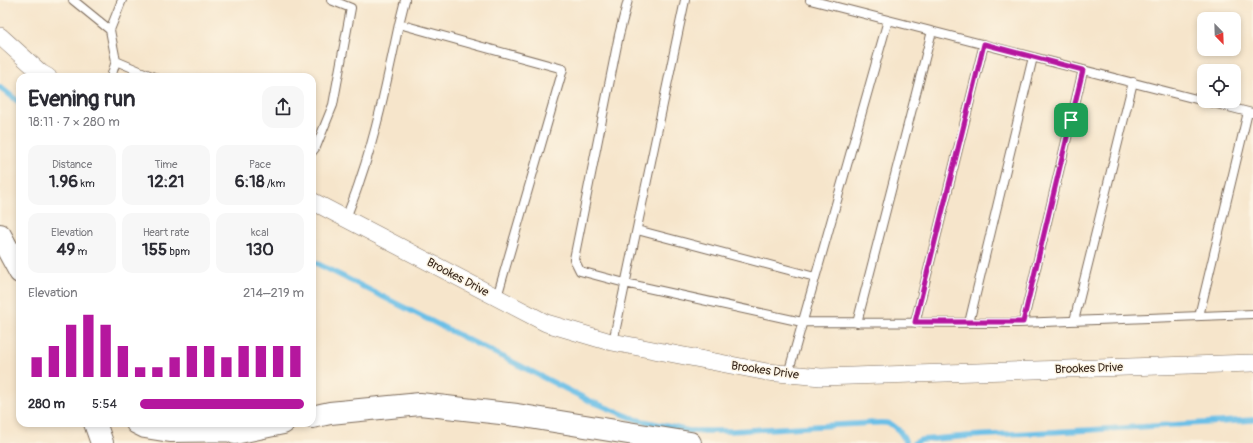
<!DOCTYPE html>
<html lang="en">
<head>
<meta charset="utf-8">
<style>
  :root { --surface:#fff; --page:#f7f7f7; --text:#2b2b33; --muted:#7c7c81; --accent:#b5179e }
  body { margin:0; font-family:Pangolin,sans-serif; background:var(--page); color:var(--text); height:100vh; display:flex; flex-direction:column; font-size:15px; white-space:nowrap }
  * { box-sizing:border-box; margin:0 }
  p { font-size:13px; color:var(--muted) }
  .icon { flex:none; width:22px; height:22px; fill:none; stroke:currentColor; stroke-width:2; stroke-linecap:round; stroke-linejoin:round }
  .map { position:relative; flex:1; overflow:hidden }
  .panel { position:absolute; left:16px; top:73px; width:300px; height:354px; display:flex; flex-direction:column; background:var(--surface); border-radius:12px; box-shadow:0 2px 6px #0003 }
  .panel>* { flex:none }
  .needle { width:26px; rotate:157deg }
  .tools { position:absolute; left:1197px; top:12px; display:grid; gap:8px }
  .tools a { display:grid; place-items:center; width:44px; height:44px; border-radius:8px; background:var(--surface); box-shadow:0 2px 6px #0003; font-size:20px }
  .pin { position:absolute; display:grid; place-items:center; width:34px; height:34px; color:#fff; margin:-17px; border-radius:8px; box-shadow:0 2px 6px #0006 }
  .round { display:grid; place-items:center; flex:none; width:42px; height:42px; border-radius:12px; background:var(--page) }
  .overview { display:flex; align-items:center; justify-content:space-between; height:68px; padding:0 12px }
  h1 { font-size:22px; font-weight:700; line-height:30px }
  .stats { display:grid; grid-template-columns:repeat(3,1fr); gap:6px; height:68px; padding:4px 12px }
  .stats div { display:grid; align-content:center; border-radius:10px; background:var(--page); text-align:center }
  .stats b { font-size:17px; font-weight:700 }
  .stats small { font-size:11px; font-weight:400 }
  .stats p { font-size:11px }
  .chart { height:112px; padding:8px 12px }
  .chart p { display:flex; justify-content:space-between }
  .chart svg { width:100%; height:72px; margin-top:4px; stroke:var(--accent); stroke-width:6 }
  ul { padding:0 12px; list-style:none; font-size:13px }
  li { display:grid; grid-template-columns:64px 48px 1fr; align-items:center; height:30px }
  li i { height:10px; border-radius:5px; background:var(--accent) }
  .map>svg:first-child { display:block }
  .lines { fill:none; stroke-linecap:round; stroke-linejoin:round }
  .stream { stroke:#6bbfe7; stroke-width:5.5 }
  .lane-casing { stroke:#7c6b5b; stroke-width:10 }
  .street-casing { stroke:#7c6b5b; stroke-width:18 }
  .highway-casing { stroke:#7c6b5b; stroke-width:24 }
  .lane { stroke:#fff; stroke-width:8 }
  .street { stroke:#fff; stroke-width:17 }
  .highway { stroke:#fff; stroke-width:22 }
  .route-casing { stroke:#fff; stroke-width:8 }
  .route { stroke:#b5179e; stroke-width:5 }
  .labels { text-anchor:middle; stroke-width:3; stroke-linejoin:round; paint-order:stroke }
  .street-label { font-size:12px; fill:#3b2a1e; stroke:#fcf5e5 }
</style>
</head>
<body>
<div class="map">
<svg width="1253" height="443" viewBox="0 0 1253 443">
  <rect width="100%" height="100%" fill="#fcf5e5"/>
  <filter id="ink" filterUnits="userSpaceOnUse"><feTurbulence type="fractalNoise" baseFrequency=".025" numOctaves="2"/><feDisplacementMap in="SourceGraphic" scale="8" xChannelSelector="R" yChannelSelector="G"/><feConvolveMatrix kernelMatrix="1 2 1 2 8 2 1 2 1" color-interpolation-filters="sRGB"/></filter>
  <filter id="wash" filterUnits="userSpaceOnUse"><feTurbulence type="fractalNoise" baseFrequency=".012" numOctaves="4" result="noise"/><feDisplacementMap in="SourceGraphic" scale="16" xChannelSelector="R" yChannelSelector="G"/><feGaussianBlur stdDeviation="0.9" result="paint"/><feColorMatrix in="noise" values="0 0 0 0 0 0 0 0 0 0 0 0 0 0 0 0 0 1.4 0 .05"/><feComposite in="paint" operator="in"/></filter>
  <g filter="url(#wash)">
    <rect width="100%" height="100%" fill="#f6e5cb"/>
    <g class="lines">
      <!-- stream -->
      <path class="stream" d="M0 87 20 103
        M312 261 590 401 638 420 689 431H731L873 423C878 423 885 422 889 424 897 426 904 436 906 443
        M914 443 921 440 969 436 1089 430 1253 420"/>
    </g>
  </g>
  <g filter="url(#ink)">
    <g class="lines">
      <defs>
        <path id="lane" d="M73 0 110 30 116 61
          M628 0 619 35 574 259 580 271 625 283 802 322 1018 323 1253 314
          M810 0 1204 101
          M399 24 405 0
          M110 30 122 0
          M111 77 116 61 154 77
          M1205 101 1252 113
          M312 152 316 147 333 105 351 8 331 0
          M346 218C351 205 356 193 360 180 377 131 388 76 399 24L563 69 497 297
          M637 230 815 277
          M1199 316 1248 112
          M1074 321 1133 82
          M857 323 932 31
          M915 323 984 44
          M969 323 1033 57
          M1023 323 1083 70
          M613 342 685 0
          M788 374 888 20"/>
        <path id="street" d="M0 36 41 73 48 77
          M312 201 546 323 607 341 767 372 821 377 1253 363"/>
        <path id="highway" d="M0 235 20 272
          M312 417 330 413 420 404 517 415 690 443
          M95 423 102 443
          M137 423 145 427 170 431 249 430
          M235 433 283 423"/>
      </defs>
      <!-- lane casing -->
      <use href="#lane" class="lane-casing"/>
      <!-- street casing -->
      <use href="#street" class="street-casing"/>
      <!-- highway casing -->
      <use href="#highway" class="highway-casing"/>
      <!-- lane -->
      <use href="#lane" class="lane"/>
      <!-- street -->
      <use href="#street" class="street"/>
      <!-- highway -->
      <use href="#highway" class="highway"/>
    </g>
  </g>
  <g class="lines" filter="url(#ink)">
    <defs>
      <path id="route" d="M984 44 1083 70 1023 322H915Z"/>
    </defs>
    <!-- route casing -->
    <use href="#route" class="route-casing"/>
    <!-- route -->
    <use href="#route" class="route"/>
  </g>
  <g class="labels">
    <!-- street labels -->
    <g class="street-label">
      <text transform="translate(458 277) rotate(28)" y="4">Brookes Drive</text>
      <text transform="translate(1089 368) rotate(-2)" y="4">Brookes Drive</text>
      <text transform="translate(765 370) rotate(8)" y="4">Brookes Drive</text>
    </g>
  </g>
</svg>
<div class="tools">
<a><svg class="needle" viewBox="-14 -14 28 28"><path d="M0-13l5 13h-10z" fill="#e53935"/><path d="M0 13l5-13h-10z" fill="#7c7c81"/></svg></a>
<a><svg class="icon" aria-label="locate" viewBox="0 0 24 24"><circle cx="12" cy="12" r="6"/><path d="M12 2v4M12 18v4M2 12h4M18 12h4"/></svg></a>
</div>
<div class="pin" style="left:1071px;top:120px;background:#1e9e55"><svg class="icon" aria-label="arrive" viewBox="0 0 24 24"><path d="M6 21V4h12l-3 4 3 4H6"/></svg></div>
<section class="panel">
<div class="overview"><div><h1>Evening run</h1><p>18:11 · 7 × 280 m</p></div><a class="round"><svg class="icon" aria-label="share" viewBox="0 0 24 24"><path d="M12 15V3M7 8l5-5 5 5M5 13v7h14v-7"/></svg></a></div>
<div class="stats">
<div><p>Distance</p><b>1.96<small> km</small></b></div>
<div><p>Time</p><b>12:21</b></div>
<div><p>Pace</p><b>6:18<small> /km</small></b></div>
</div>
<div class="stats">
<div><p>Elevation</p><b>49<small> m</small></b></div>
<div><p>Heart rate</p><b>155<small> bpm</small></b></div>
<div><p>kcal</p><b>130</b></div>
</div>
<div class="chart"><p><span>Elevation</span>214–219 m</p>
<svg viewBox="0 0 160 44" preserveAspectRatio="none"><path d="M5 44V32M15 44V25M25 44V12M35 44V6M45 44V12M55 44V25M65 44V38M75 44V38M85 44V32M95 44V25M105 44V25M115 44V32M125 44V25M135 44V25M145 44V25M155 44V25"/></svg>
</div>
<ul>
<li><b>280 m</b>5:54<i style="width:100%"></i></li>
</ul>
</section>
</div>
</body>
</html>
